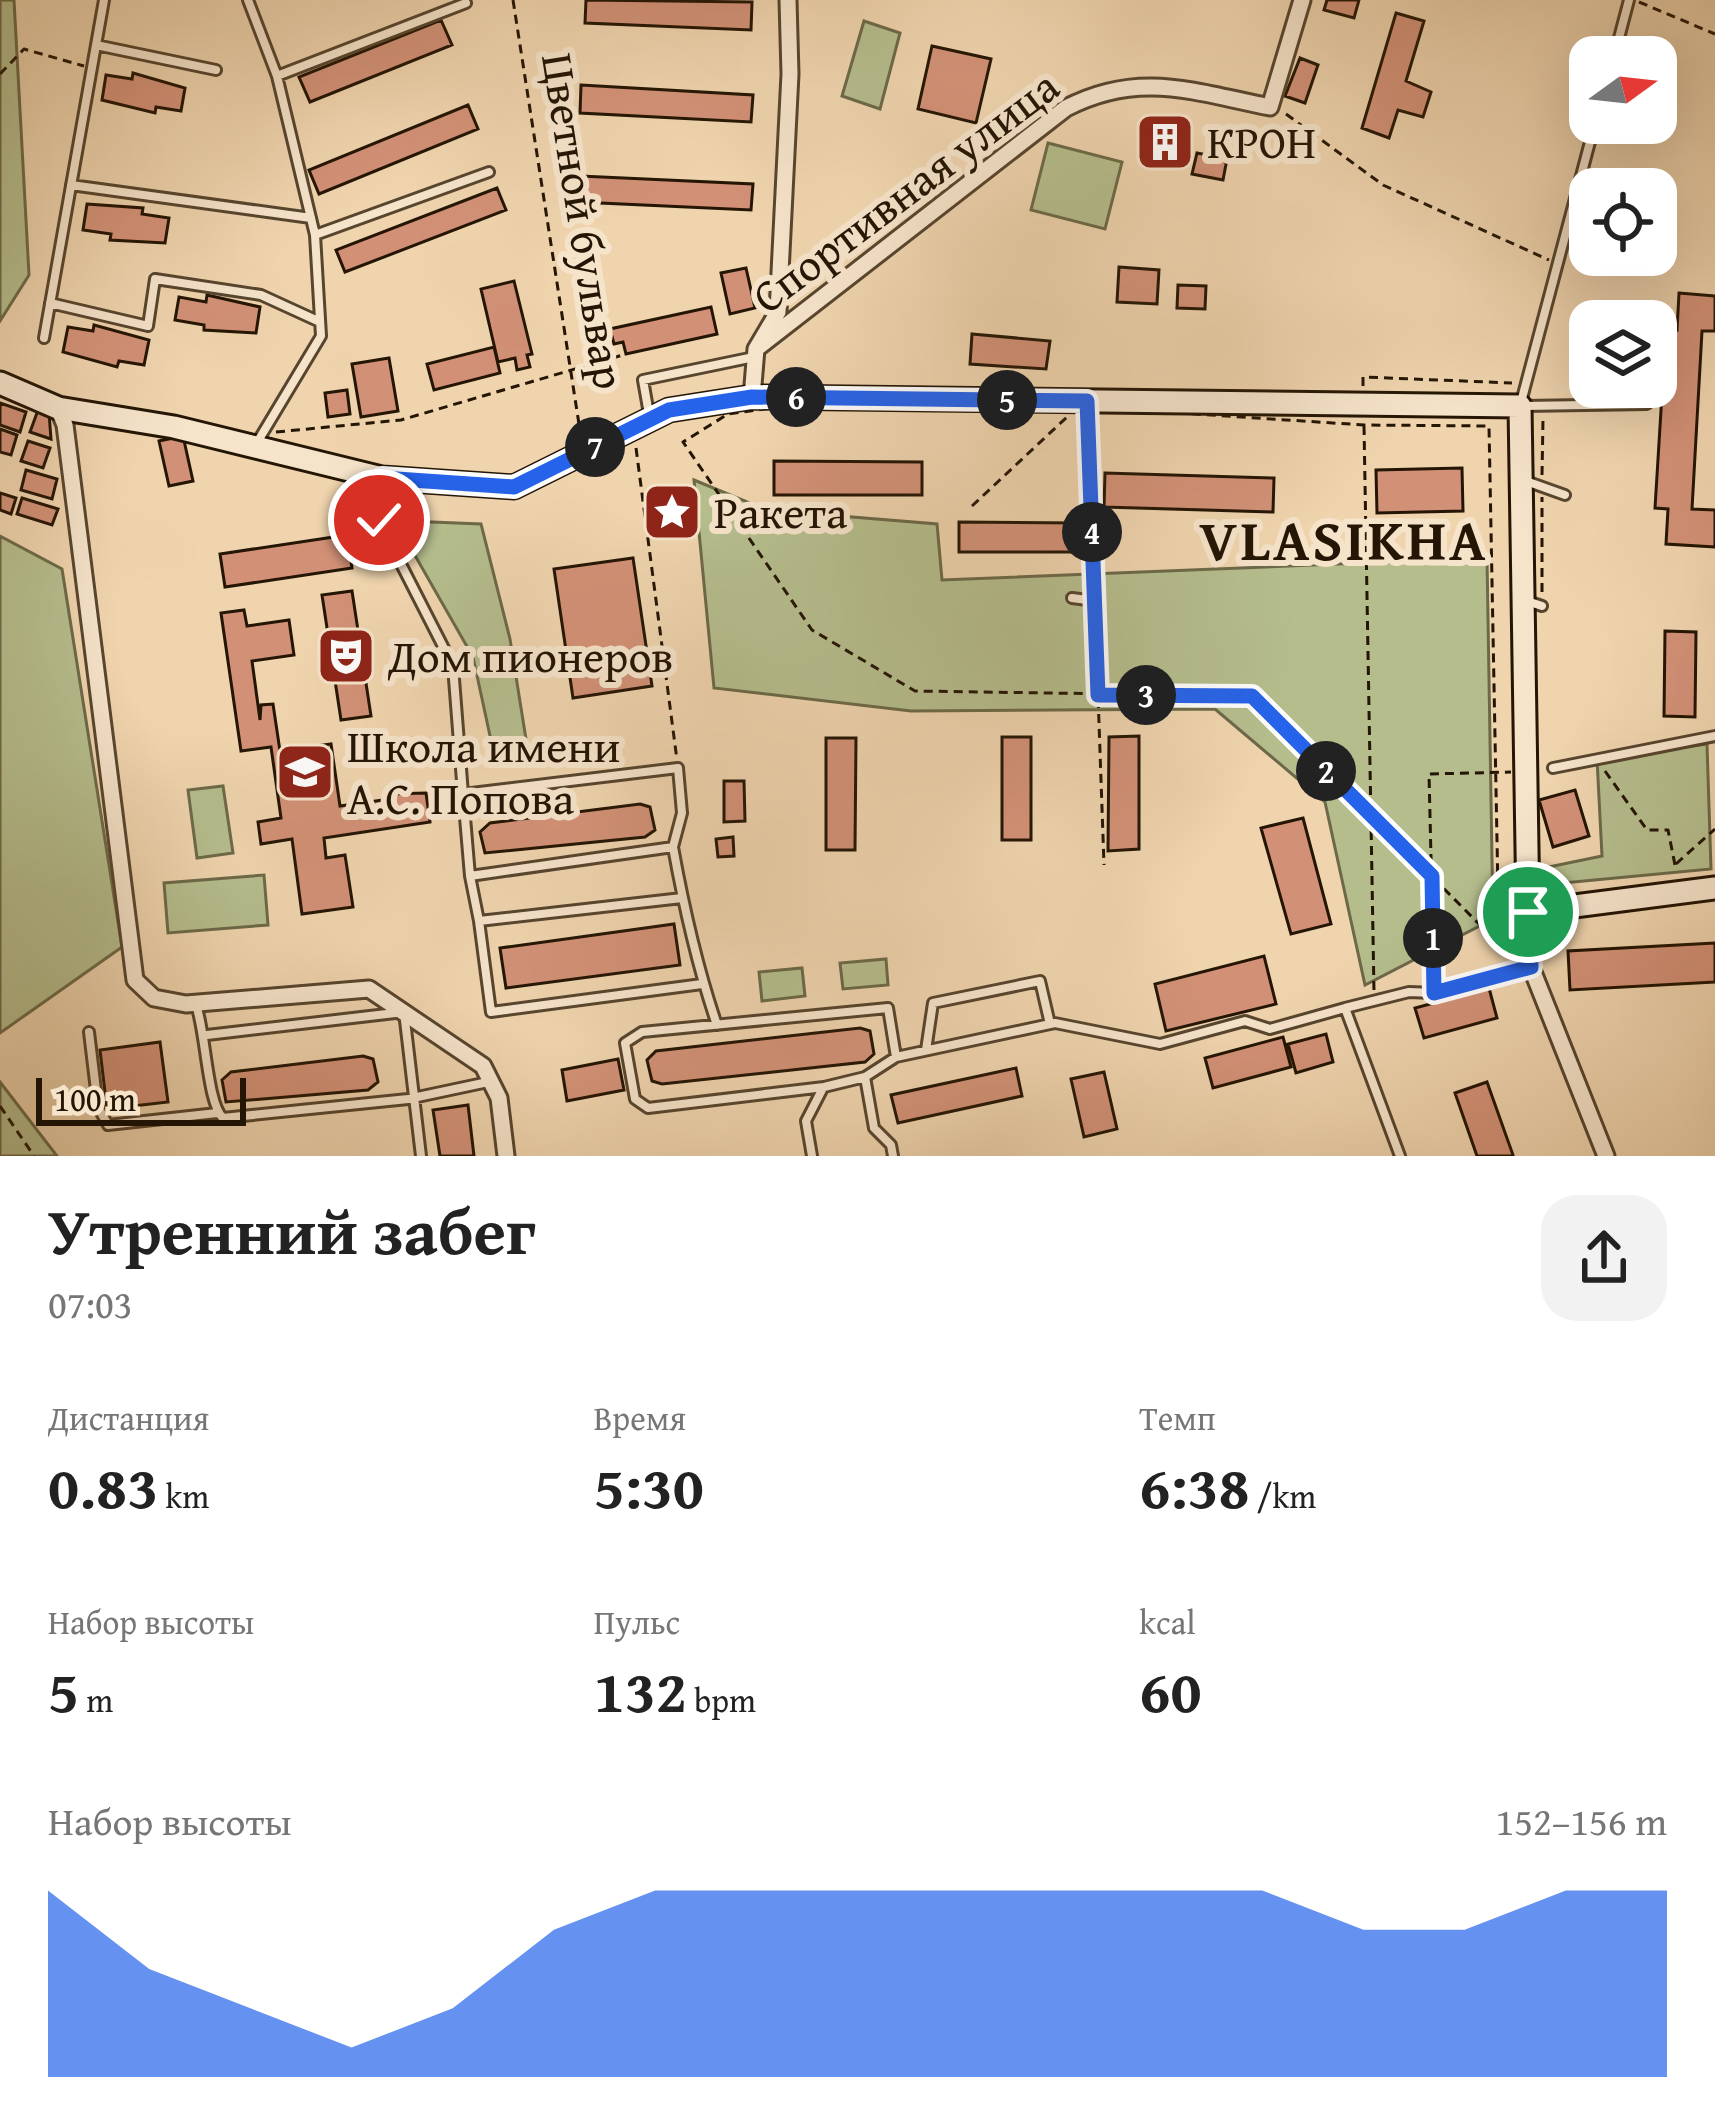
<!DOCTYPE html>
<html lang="ru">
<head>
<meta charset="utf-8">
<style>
  :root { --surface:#fff; --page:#f2f2f2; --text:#222; --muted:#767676; --accent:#2563eb }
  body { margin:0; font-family:"Gentium Book Plus",serif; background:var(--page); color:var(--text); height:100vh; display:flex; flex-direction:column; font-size:45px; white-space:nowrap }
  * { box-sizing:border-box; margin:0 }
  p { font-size:39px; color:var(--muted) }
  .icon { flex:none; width:66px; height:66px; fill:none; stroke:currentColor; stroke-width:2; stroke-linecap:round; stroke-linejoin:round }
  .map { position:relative; height:1156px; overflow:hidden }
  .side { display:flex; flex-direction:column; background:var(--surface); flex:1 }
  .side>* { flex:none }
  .needle { width:78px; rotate:75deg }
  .fabs { position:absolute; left:1569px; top:36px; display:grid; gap:24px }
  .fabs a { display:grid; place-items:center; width:108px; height:108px; border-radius:24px; background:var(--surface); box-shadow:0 12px 48px #0002; font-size:60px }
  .scale { position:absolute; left:36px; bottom:30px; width:210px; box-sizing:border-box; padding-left:12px; border:6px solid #241504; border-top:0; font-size:33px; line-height:42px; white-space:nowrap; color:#241504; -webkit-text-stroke:9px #f5e3ca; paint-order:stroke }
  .pin { position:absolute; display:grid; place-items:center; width:102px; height:102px; color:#fff; margin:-51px; border:6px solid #fff; border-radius:50%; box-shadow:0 3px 12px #0007 }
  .km { position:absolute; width:60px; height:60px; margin:-30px; border-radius:50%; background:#222; color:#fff; font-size:33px; line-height:60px; text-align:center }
  .round { display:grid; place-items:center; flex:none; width:126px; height:126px; border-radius:36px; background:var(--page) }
  .summary { display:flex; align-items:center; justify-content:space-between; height:204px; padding:0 48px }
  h1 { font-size:66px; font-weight:700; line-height:90px }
  .figures { display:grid; grid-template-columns:repeat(3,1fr); gap:18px; height:204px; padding:12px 48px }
  .figures div { display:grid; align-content:center }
  .figures b { font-size:60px; font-weight:700 }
  .figures small { font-size:33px; font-weight:400 }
  .figures p { font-size:33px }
  .chart { height:336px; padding:24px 48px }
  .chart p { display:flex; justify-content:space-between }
  .chart svg { width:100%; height:216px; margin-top:12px; fill:var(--accent); opacity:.7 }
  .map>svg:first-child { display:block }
  .green { fill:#b5bd8d; stroke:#6c6948; stroke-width:3 }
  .building { fill:#d29177; stroke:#241504; stroke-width:3 }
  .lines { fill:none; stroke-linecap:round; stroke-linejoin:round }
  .lane-casing { stroke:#57452e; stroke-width:14 }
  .street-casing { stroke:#57452e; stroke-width:21 }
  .secondary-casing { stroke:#241504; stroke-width:27 }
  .path { stroke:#241504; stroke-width:3; stroke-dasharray:9 6; stroke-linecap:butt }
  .lane { stroke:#f5e3ca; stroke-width:8 }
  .street { stroke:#f5e3ca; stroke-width:15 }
  .secondary { stroke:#f5e3ca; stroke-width:21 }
  .route-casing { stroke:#fff; stroke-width:24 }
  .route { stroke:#2563eb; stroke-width:15 }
  .labels { text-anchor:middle; stroke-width:12; stroke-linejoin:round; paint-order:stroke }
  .poi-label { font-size:45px; fill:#241504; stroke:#f5e3ca; text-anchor:start }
  .street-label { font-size:45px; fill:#241504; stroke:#f5e3ca }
  .district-label { font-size:57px; font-weight:bold; letter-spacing:3px; fill:#241504; stroke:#f5e3ca }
</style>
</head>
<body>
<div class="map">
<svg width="1715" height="1156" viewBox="0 0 1715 1156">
  <rect width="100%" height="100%" fill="#efd4ae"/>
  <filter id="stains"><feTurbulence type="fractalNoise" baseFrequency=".00167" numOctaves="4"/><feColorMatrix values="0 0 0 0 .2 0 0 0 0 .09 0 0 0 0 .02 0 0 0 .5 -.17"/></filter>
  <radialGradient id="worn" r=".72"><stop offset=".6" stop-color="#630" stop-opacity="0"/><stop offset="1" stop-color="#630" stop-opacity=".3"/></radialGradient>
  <!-- green -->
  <path class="green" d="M0 0H14L29 275 0 321Z
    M864 21 900 33 880 109 842 96Z
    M1048 143 1122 162 1105 229 1031 210Z
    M694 480 767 510 937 524 942 580 1487 558 1493 919 1365 985 1325 802 1215 709 911 711 714 688Z
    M407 521 481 524 510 639 526 739 492 745 473 657 413 552Z
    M0 536 62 569 122 947 0 1033Z
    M1707 744 1711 869 1531 886 1534 870 1602 856 1597 759Z
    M223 786 233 853 197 858 188 790Z
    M264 875 268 925 168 933 164 883Z
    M886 959 888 985 843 989 840 963Z
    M802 968 805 996 762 1001 759 972Z
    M0 1082 57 1156H0Z"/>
  <!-- building -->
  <path class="building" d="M586 0 752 2 751 30 585 23Z
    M1327 0H1359L1354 18 1324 10Z
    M1396 13 1424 21 1406 81 1431 92 1423 117 1398 110 1389 138 1362 128Z
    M441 20 452 45 310 102 299 77Z
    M932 46 991 59 976 123 918 109Z
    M1300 58 1318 65 1305 103 1285 96Z
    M133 73 185 88 181 111 156 107 155 113 102 100 106 75 132 79Z
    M581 85 753 95 751 122 580 113Z
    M468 105 478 129 319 194 309 170Z
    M1147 122 1190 133 1183 161 1140 151Z
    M1197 153 1227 159 1223 180 1192 174Z
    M580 176 753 184 751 210 579 202Z
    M497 188 506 210 345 272 336 250Z
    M87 204 143 208 142 214 169 218 165 243 110 240 111 234 83 230Z
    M1119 267 1159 270 1157 304 1117 302Z
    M746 268 755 308 730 314 721 273Z
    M514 281 532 354 527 355 530 367 517 370 515 358 498 362 481 289Z
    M1178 285 1206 286 1205 309 1177 308Z
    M1679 293 1715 296V331H1702L1692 509 1715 510V547L1666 544 1668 509 1655 508 1666 329 1677 330Z
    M207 295 260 307 256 333 204 330V325L175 320 179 297 206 302Z
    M711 307 717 334 626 354 623 342 614 344 610 329Z
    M94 325 149 340 144 365 119 361 117 367 63 352 68 327 93 331Z
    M972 334 1050 341 1046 369 970 364Z
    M494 347 500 373 434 390 427 364Z
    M389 358 398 411 361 417 352 364Z
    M347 390 350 414 328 417 325 393Z
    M0 403 26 412 20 432 0 425Z
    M38 410 49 413 51 439 30 432Z
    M0 429 17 435 11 455 0 452Z
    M183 436 193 481 169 486 159 441Z
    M28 441 50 448 43 468 21 461Z
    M774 461 922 462V495H774Z
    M1462 468 1463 511 1377 513 1376 470Z
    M26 470 57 479 52 499 21 490Z
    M1105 473 1274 478 1273 512 1104 507Z
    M0 493 16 498 11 514 0 510Z
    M22 498 58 509 52 525 17 514Z
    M959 522 1078 523V552H959Z
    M347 535 352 568 225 587 220 554Z
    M633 558 652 686 573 698 554 569Z
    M352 591 371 716 341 720 322 595Z
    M244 610 247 626 289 620 294 655 252 661 260 720 261 705 273 704 280 751 331 744 340 806 390 799 389 794 426 793 430 822 324 838 326 858 345 855 353 907 302 914 292 839 261 844 258 822 281 818 271 747 241 751 221 613Z
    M1665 631 1696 632 1695 717 1664 716Z
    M1139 736V849L1108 851 1109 737Z
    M1002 737H1031V840H1002Z
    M826 738H856L855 850H826Z
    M724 781H744L745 821 724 822Z
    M1575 790 1589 836 1553 847 1539 800Z
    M640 804 650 807 655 830 645 837 485 853 480 832 490 823Z
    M1303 818 1331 924 1291 934 1261 828Z
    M733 837 734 856 718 857 716 839Z
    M674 924 680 965 506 988 500 948Z
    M1715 943V982L1570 990 1568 951Z
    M1264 956 1276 1004 1166 1031 1155 984Z
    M1489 988 1497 1018 1424 1038 1415 1008Z
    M860 1028 870 1031 874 1054 865 1062 662 1084 652 1081 647 1060 656 1051Z
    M1326 1034 1333 1062 1296 1073 1288 1044Z
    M1283 1037 1291 1067 1213 1088 1205 1058Z
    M160 1042 168 1102 107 1109 100 1050Z
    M363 1056 373 1059 378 1082 368 1090 226 1102 222 1080 231 1072Z
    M618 1059 624 1090 567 1101 562 1070Z
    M1016 1068 1022 1096 898 1123 891 1095Z
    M1104 1072 1117 1129 1084 1137 1071 1079Z
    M1487 1082 1513 1155 1512 1156H1477L1455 1093Z
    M468 1105 474 1156H440L433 1110Z"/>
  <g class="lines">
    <defs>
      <path id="lane" d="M248 0 277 76 315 235 321 336 255 446
        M96 45 216 70
        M1614 57 1629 0
        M277 76 466 3
        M1595 123 1520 406 1647 404
        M71 185 311 218
        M315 235 489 172
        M50 303 148 326 155 279 261 295 320 322
        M44 338 104 0
        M649 414 643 380 754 357
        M1523 480 1565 495
        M381 483 379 521 453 666 463 794
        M1072 598 1095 601 1087 403
        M1524 600 1542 606
        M1553 768 1715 736
        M470 876 463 794 678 768 682 813 673 847
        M682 898 479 921 470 876 673 847C684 908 697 966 717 1025
        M479 921 491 1012 702 984
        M196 1005C206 1033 207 1103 223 1118L408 1099 488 1082
        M89 1032 98 1107 108 1125 217 1113
        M207 1035 404 1012 421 1156
        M926 1050 933 1003 1040 981 1050 1024
        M896 1057 888 1008 642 1032 625 1043 635 1099 648 1108 824 1087 865 1077 896 1057 1055 1023 1160 1044 1245 1021 1270 1029 1345 1008
        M865 1077 874 1128 891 1145 893 1156
        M812 1156 806 1121 823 1088
        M1400 1156 1345 1008 1409 992 1434 993 1530 967"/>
      <path id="street" d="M756 349 1066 108C1139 70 1194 92 1270 107L1302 0
        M752 397 756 349 778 312 790 74 788 0
        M58 408 65 425 135 980 154 998 186 1004 369 989 483 1066 499 1098 506 1156
        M1528 912 1531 967 1606 1156"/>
      <path id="secondary" d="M0 383 58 408 174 427 382 478 514 487 669 410 752 397 1520 406 1528 912 1715 888"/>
    </defs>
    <!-- lane casing -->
    <use href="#lane" class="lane-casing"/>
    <!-- street casing -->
    <use href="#street" class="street-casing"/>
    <!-- secondary casing -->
    <use href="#secondary" class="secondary-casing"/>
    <!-- path -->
    <path class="path" d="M513 0 581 437
      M1639 2 1715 34
      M0 74 24 49 84 66
      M1286 114 1383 185 1549 260
      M1363 386V377L1512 383
      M1087 407 1364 425 1489 426 1499 944 1252 696 915 691 812 630 683 442 728 414 771 408Z
      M1364 426 1374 992
      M276 432 401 420 626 354
      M636 448 677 760
      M1542 475 1543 419
      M972 506 1067 417
      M1542 592V497
      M1095 609 1104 865
      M1605 771 1647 830H1668L1675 865
      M1676 864 1715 829
      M1434 983 1429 774 1511 772
      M0 1106 34 1156"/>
    <!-- lane -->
    <use href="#lane" class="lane"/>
    <!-- street -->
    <use href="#street" class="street"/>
    <!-- secondary -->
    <use href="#secondary" class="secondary"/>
  </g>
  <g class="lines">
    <defs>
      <path id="route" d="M379 520 382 478 514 487 669 410 752 397 1087 401 1098 695 1252 696 1432 876 1434 993 1531 967 1528 912"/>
    </defs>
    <!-- route casing -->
    <use href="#route" class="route-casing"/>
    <!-- route -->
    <use href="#route" class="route"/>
  </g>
  <!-- icons -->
  <defs>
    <symbol id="building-square" viewBox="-11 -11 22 22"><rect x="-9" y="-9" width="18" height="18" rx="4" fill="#8f2418" stroke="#f5e3ca"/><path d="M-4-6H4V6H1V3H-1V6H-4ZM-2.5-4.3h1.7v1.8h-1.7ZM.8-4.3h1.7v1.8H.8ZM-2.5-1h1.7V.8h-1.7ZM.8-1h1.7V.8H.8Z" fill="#fff"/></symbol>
    <symbol id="sight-square" viewBox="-11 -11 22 22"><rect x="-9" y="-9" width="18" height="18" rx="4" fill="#8f2418" stroke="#f5e3ca"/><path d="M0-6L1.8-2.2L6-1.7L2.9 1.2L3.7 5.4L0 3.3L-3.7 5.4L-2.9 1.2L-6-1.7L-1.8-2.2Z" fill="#fff"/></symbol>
    <symbol id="theatre-square" viewBox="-11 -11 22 22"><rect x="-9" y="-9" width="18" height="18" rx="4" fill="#8f2418" stroke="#f5e3ca"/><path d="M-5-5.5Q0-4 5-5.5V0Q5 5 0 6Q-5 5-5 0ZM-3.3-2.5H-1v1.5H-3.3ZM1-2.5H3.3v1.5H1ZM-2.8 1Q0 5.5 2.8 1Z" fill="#fff"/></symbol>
    <symbol id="school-square" viewBox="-11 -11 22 22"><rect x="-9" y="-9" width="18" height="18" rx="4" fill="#8f2418" stroke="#f5e3ca"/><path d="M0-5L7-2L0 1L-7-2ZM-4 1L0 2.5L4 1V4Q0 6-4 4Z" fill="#fff"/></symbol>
  </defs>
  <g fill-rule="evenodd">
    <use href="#building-square" x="1132" y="109" width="66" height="66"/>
    <use href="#sight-square" x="639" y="479" width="66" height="66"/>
    <use href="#theatre-square" x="313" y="623" width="66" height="66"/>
    <use href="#school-square" x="272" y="739" width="66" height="66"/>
  </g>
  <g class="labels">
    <!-- poi labels -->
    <g class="poi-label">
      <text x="1207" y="158">КРОН</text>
      <text x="714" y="528">Ракета</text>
      <text x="388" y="672">Дом пионеров</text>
      <text x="347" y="762">Школа имени<tspan x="347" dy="52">А.С. Попова</tspan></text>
    </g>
    <!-- street labels -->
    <g class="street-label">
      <text transform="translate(905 191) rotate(-37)" y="16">Спортивная улица</text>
      <text transform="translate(584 221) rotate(81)" y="16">Цветной бульвар</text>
    </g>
    <!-- district labels -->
    <g class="district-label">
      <text x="1344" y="560">VLASIKHA</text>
    </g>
  </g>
  <rect width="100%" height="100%" filter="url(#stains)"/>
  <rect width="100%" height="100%" fill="url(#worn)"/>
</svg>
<div class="fabs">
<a><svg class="needle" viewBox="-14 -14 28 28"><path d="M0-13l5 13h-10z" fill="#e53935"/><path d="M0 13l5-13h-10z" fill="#767676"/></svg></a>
<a><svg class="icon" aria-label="locate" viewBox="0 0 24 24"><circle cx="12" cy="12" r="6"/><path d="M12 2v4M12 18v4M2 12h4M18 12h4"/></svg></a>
<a><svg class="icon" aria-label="layers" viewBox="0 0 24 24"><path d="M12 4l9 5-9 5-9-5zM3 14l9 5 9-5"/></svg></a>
</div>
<div class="scale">100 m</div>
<div class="pin" style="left:1528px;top:912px;background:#1e9e55"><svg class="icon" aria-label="arrive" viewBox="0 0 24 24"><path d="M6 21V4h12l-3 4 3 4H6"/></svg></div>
<div class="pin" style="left:379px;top:520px;background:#d93025"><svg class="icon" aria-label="check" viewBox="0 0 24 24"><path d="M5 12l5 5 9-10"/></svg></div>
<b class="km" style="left:1433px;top:938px">1</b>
<b class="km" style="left:1326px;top:771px">2</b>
<b class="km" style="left:1146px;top:695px">3</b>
<b class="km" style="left:1092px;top:532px">4</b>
<b class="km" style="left:1007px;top:400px">5</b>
<b class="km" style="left:796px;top:397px">6</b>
<b class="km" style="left:595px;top:447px">7</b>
</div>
<section class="side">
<div class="summary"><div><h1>Утренний забег</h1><p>07:03</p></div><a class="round"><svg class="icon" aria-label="share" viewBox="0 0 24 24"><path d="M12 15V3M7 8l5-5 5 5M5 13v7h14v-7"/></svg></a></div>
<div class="figures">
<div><p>Дистанция</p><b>0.83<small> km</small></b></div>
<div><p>Время</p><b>5:30</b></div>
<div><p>Темп</p><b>6:38<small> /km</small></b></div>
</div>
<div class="figures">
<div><p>Набор высоты</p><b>5<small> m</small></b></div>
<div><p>Пульс</p><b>132<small> bpm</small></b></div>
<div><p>kcal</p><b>60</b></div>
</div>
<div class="chart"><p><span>Набор высоты</span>152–156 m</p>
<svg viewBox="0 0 160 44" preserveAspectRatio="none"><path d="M0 44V6L10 22L20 30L30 38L40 30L50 14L60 6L70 6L80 6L90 6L100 6L110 6L120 6L130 14L140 14L150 6L160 6V44z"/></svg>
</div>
</section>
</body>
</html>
